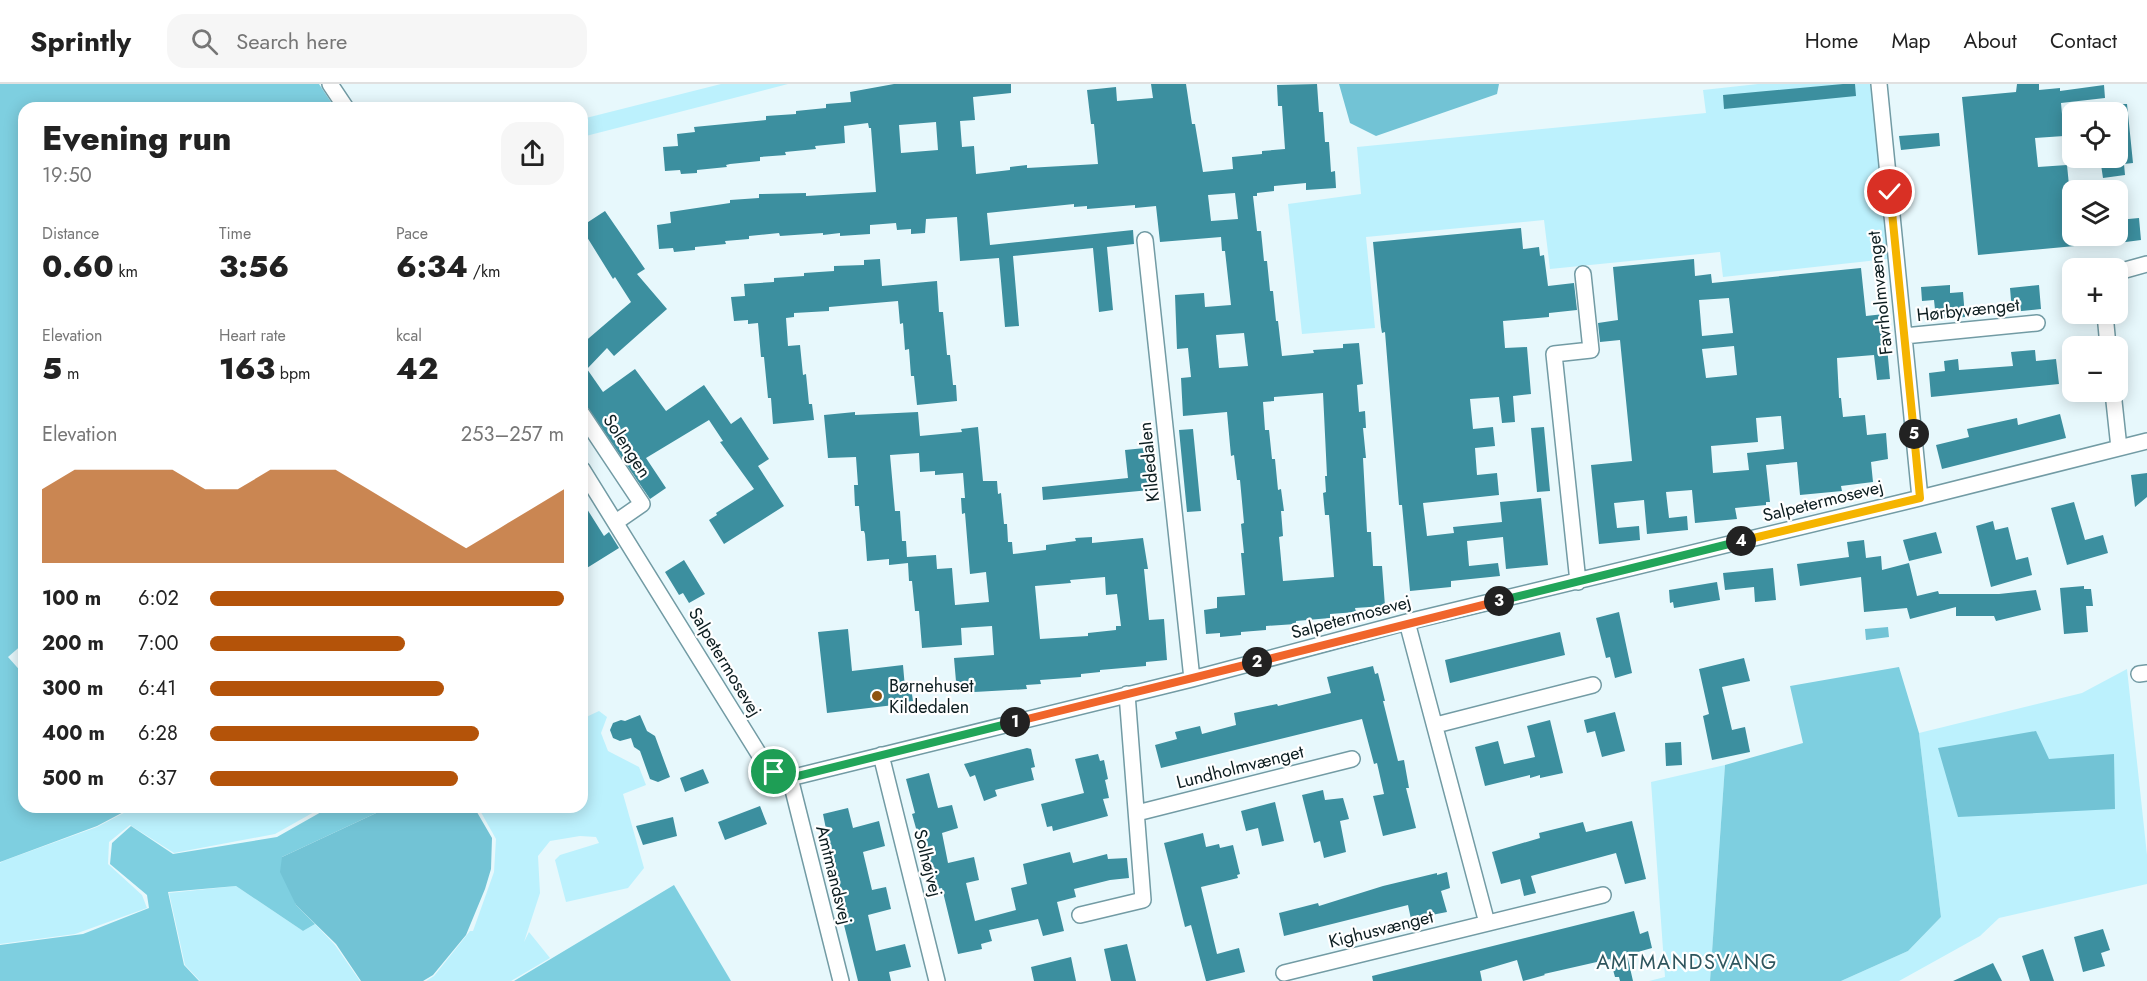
<!DOCTYPE html>
<html lang="en">
<head>
<meta charset="utf-8">
<style>
  :root { --surface:#fff; --page:#f6f6f6; --text:#222; --muted:#767676; --line:#e0e0e0; --accent:#b45309 }
  body { margin:0; font-family:Jost,sans-serif; background:var(--page); color:var(--text); height:100vh; display:flex; flex-direction:column; font-size:22px; white-space:nowrap }
  * { box-sizing:border-box; margin:0 }
  p { font-size:20px; color:var(--muted) }
  .icon { flex:none; width:33px; height:33px; fill:none; stroke:currentColor; stroke-width:2; stroke-linecap:round; stroke-linejoin:round }
  .map { position:relative; flex:1; overflow:hidden }
  .side { position:absolute; left:18px; top:18px; width:570px; height:711px; display:flex; flex-direction:column; background:var(--surface); border-radius:18px; box-shadow:0 3px 15px #0003 }
  .side>* { flex:none }
  .buttons { position:absolute; left:2062px; top:18px; display:grid; gap:12px }
  .buttons a { display:grid; place-items:center; width:66px; height:66px; border-radius:12px; background:var(--surface); box-shadow:0 3px 15px #0003; font-size:30px }
  .pin { position:absolute; display:grid; place-items:center; width:51px; height:51px; color:#fff; margin:-26px; border:3px solid #fff; border-radius:50%; box-shadow:0 2px 6px #0007 }
  .km { position:absolute; width:30px; height:30px; margin:-15px; border-radius:50%; background:#222; color:#fff; font-size:16px; line-height:30px; text-align:center }
  .round { display:grid; place-items:center; flex:none; width:63px; height:63px; border-radius:18px; background:var(--page) }
  .overview { display:flex; align-items:center; justify-content:space-between; height:102px; padding:0 24px }
  h1 { font-size:33px; font-weight:800; line-height:45px }
  .figures { display:grid; grid-template-columns:repeat(3,1fr); gap:9px; height:102px; padding:6px 24px }
  .figures div { display:grid; align-content:center }
  .figures b { font-size:30px; font-weight:800 }
  .figures small { font-size:16px; font-weight:400 }
  .figures p { font-size:16px }
  .chart { height:168px; padding:12px 24px }
  .chart p { display:flex; justify-content:space-between }
  .chart svg { width:100%; height:108px; margin-top:6px; fill:var(--accent); opacity:.7 }
  ul { padding:0 24px; list-style:none; font-size:20px }
  li { display:grid; grid-template-columns:96px 72px 1fr; align-items:center; height:45px }
  li i { height:15px; border-radius:8px; background:var(--accent) }
  header { display:flex; align-items:center; gap:36px; box-sizing:border-box; height:84px; padding:0 30px; background:var(--surface); border-bottom:2px solid var(--line) }
  header strong { font-size:28px }
  nav { display:flex; gap:33px; margin-inline-start:auto; font-size:21px }
  .search { width:420px; height:54px; background:var(--page); display:flex; align-items:center; gap:15px; box-sizing:border-box; padding:0 21px; border-radius:18px; color:var(--muted); font-size:22px }
  .map>svg:first-child { display:block }
  .green { fill:#bcf1fd }
  .forest { fill:#7ecfe0 }
  .water { fill:#72c3d5 }
  .building { fill:#3c8f9f; fill-rule:evenodd }
  .lines { fill:none; stroke-linecap:round; stroke-linejoin:round }
  .minor-casing { stroke:#729ba4; stroke-width:18 }
  .minor { stroke:#fff; stroke-width:15 }
  .split-1-casing { stroke:#fff; stroke-width:12 }
  .split-2-casing { stroke:#fff; stroke-width:12 }
  .split-3-casing { stroke:#fff; stroke-width:12 }
  .split-4-casing { stroke:#fff; stroke-width:12 }
  .split-5-casing { stroke:#fff; stroke-width:12 }
  .split-6-casing { stroke:#fff; stroke-width:12 }
  .split-1 { stroke:#22a559; stroke-width:8 }
  .split-2 { stroke:#f0652b; stroke-width:8 }
  .split-3 { stroke:#f0652b; stroke-width:8 }
  .split-4 { stroke:#22a559; stroke-width:8 }
  .split-5 { stroke:#f5b400; stroke-width:8 }
  .split-6 { stroke:#f5b400; stroke-width:8 }
  .poi-dot { fill:#8e5410; stroke:#fff; stroke-width:2 }
  .labels { text-anchor:middle; stroke-width:4.5; stroke-linejoin:round; paint-order:stroke }
  .street-label { font-size:18px; fill:#0c1d20; stroke:#fff }
  .poi-label { font-size:18px; fill:#0c1d20; stroke:#fff; text-anchor:start }
  .neighbourhood-label { font-size:20px; letter-spacing:1.5px; fill:#2f565e; stroke:#fff }
</style>
</head>
<body>
<header>
<strong>Sprintly</strong>
<div class="search"><svg class="icon" aria-label="search" viewBox="0 0 24 24"><circle cx="10" cy="10" r="6"/><path d="M15 15l6 6"/></svg>Search here</div>
<nav><a>Home</a><a>Map</a><a>About</a><a>Contact</a></nav>
</header>
<div class="map">
<svg width="2147" height="897" viewBox="0 0 2147 897">
  <rect width="100%" height="100%" fill="#e7f8fc"/>
  <!-- green -->
  <path class="green" d="M721 0H788L582 53V35Z
    M1758 0H1879L1896 174 1723 193 1720 168 1550 185 1544 136 1366 153 1375 244 1302 250 1288 120 1361 110 1357 63 1706 29 1703 6Z
    M2127 585 2147 771V800L1999 834 1980 852 1899 897H1841L1908 867 1941 833 1919 649 2082 609Z
    M599 627 607 633 601 649 608 667 639 683 646 701 623 710 644 784 628 804 566 818 555 776 560 771 599 759 596 753 580 752 550 757 538 772 540 809 524 858 529 848 550 874 511 897H426L434 892 470 847H473L494 788 496 755 478 723H582V635Z
    M1725 681 1710 897H1649L1665 893 1651 698Z
    M135 723H323L275 750 174 769 130 741 109 758 108 780 142 811 147 824 75 850 0 860V779L3 777 97 743Z
    M236 802 303 847 315 840 335 861 360 897H200L185 881 169 809Z"/>
  <!-- forest -->
  <path class="forest" d="M0 0H319L335 24H24V559L8 573 24 591V723H133L97 742 0 778Z
    M1899 583 1919 649 1941 833 1908 867 1841 897H1710L1725 681 1803 659 1790 602Z
    M330 723H389L282 773 296 821 315 840 303 847 236 802 168 808 184 881 199 897H0V861L83 850 149 824 147 811 110 780 112 759 131 742 173 770 277 753Z
    M674 801 731 897H514Z"/>
  <!-- water -->
  <path class="water" d="M1339 0H1499L1497 10 1376 52 1350 39Z
    M1888 543 1889 553 1866 556 1865 545Z
    M2036 647 2049 675 2114 670 2115 725 1958 733 1938 664Z
    M389 723H474L492 754 491 785 485 805 466 851 433 891 423 897H361L336 860 296 821 280 788 282 773Z"/>
  <!-- building -->
  <path class="building" d="M894 0H1011V9L973 13 975 36 960 37 962 63 974 62 976 90 1010 86V83L1027 81V84L1098 80 1094 40H1091L1087 6 1116 3 1117 17 1153 14 1151 0H1186L1192 40H1195L1203 88 1233 85 1232 73 1262 70V67L1285 65 1282 22H1278L1277 1 1317 0 1319 28H1323L1325 58H1329L1331 88 1335 87 1336 104 1306 106V99L1274 102V107L1257 109V112H1253L1257 147H1261L1264 177H1267L1270 207H1273L1276 237H1278L1282 272 1314 269 1313 266 1343 264V260L1359 259 1363 300 1357 301 1359 328 1365 327 1366 344H1363L1366 374H1363L1367 448H1371L1373 482H1382L1385 522 1355 524 1356 528 1330 530V534L1296 537V540L1266 542V546L1241 548V551L1220 553V549L1206 550 1204 526 1217 524V513L1245 511 1241 469H1244L1241 440 1244 439 1240 396H1237L1234 371 1231 372 1227 328 1183 332 1181 294 1191 293 1188 264 1177 265 1175 211 1204 209 1205 223 1231 221 1225 167H1222L1221 153 1160 158 1156 122 1135 124V121L1087 125V122L1074 123V120L987 129 990 161 1133 146 1134 160 1107 163 1113 226 1099 228 1093 164 1013 172 1019 242 1005 243 999 174 960 177 957 133 926 135 925 149 911 150V145L897 146 896 139 870 141V150L840 152V149L823 151V149L780 152 779 149 749 152V155L725 157 726 160 695 163V166L674 168 673 164 659 165 657 141 671 139 670 128 730 119V116L759 114V110L806 109V112L876 108 871 44H869L868 39 844 42 845 59 815 62 816 65 785 68 786 71 760 73V77L730 80 726 81 727 83 697 86V89L681 90 680 86 665 87 663 63 678 62 677 50 695 48 694 43 766 36V32L796 30V27L826 24V20L851 18 850 8ZM936 38 938 66 901 69 899 41ZM1235 109 1238 135 1211 137 1208 111ZM1244 249 1248 282 1219 284 1216 251ZM1323 309 1327 392H1325L1326 408 1323 409 1325 431H1329L1334 493 1283 497 1279 453 1283 452 1281 427H1284L1281 405 1278 406 1275 375H1272L1269 346H1265L1263 318 1274 317V313Z
    M1843 0H1855L1856 12 1724 25 1723 11Z
    M2017 0H2039V6L2060 4V7L2104 1 2105 14 2061 19 2064 52 2035 54 2038 83 2067 81 2075 162 1978 171 1962 13 2016 8Z
    M2118 20H2127L2133 79 2124 80 2125 91 2103 94 2100 74H2118Z
    M1939 49 1940 62 1901 66 1899 52Z
    M605 127 645 185 637 190 667 225 614 272 607 264 587 285 603 308 635 285 666 327 704 301 731 340 741 333 769 375 758 382 784 422 724 460 709 436 717 431 716 429 754 405 720 358 723 357 709 336 646 374 666 404 650 415 582 315V260L631 218 615 193 613 195 582 145V142Z
    M2139 134 2141 156 2118 159V136Z
    M1521 144 1523 165 1539 163 1540 172 1544 171 1548 202 1574 199 1577 226 1549 229V233L1503 237 1505 264 1527 263 1531 310 1513 312 1515 338 1502 339 1499 313 1470 315 1473 345 1493 343 1495 362 1475 364 1477 391 1497 389 1499 411 1423 419 1427 452 1454 449 1453 443 1502 438 1500 418 1541 414 1548 481 1506 485 1503 453 1467 457 1469 482 1498 479 1500 492 1451 497V503L1410 507 1402 421H1399L1385 248 1382 249 1381 243 1373 158Z
    M880 175 882 202 937 197 939 228H943L947 271H950L953 301H956L957 317 917 321 914 292H911L909 265 905 266 903 239 900 240 898 217 829 223V227L794 229V233L786 234 788 262 800 261 803 291 806 290 809 320H812L814 336 773 340 771 314H768L764 273H761L758 239 748 240V236L734 237 731 213 745 212 744 200 774 198V194L804 192V189L834 187V182L864 181V176Z
    M1694 175 1695 192 1711 190 1712 199 1861 184 1866 232 1884 230 1890 295 1877 296 1874 271 1837 274 1839 314H1841L1843 333 1865 331 1867 351 1886 349 1888 375 1871 378 1873 398 1841 402 1842 407 1800 411 1797 378 1766 381 1770 418H1766V421L1735 424 1737 435 1695 439 1692 406 1666 408 1669 434 1687 432 1688 446 1647 450 1644 416 1614 419 1617 444 1639 442 1640 456 1599 460 1591 381 1632 377 1620 256 1600 258 1598 239 1618 236 1613 183ZM1729 214 1733 249 1702 252 1699 216ZM1734 262 1737 291 1706 294 1702 265ZM1781 332 1784 365 1747 369 1749 386 1713 389 1711 362 1758 358 1756 334Z
    M1950 201V209L1963 208 1965 233 1936 235 1934 216 1922 217 1921 203Z
    M2039 201 2041 225 2012 228 2010 204Z
    M2035 266 2036 277 2056 275 2059 300 1931 313 1929 289 1945 287 1944 277 1958 275 1959 286 2013 282 2011 268Z
    M855 328V331L918 328 920 352 962 348 961 345 978 343 983 397H997L998 410 1001 409 1004 440H1007L1008 458H1012L1013 470 1046 466V461L1076 457 1075 454 1092 453V459L1143 454 1148 485H1144L1149 536 1164 535 1167 576 1146 578V582L1100 586V588L1081 590V593L1040 596 1041 600 1026 601 1027 605 957 609 954 574 994 571 992 542 961 544 962 561 922 564 919 527H915L912 497H909L908 479 889 481V475L867 477 865 450 864 447H861L859 422H855L854 401H858L856 373 828 374 824 331ZM919 369 920 388 935 387V391L963 389 965 414H961L962 430 965 429 970 490 986 488 989 518 955 521 952 484 937 485 936 471 907 473 906 457H902L900 427H895L890 371ZM1105 493 1106 511 1117 510 1121 542H1116V546L1088 549V552L1040 555 1035 502 1071 499 1070 496Z
    M2060 330 2066 354 1942 385 1936 361 1969 353 1967 345 2017 334 2018 341Z
    M1544 343 1550 407 1537 408 1531 344Z
    M1193 345 1201 427 1187 428 1179 346Z
    M1145 364 1150 406 1043 416 1042 403 1128 394 1125 366Z
    M2147 389V413L2135 423 2131 391Z
    M582 417 604 452 609 448 619 464 582 487Z
    M2074 418 2085 456 2103 451 2108 469 2067 481 2051 424Z
    M1993 437 1995 446 2008 443 2016 476 2028 473 2032 491 1991 503 1976 442Z
    M1936 448 1942 469 1909 477 1903 456Z
    M1864 456 1866 474 1881 472 1882 486 1909 479 1917 512 1938 507 1939 510H1999L2036 506 2041 526 1996 537 1994 532H1956V523L1910 535 1907 524 1864 528 1861 493 1800 502 1797 480 1849 473 1847 458Z
    M684 476 705 510 689 519 683 509 679 511 665 488Z
    M1773 484 1776 516 1755 518 1754 503 1725 506 1723 489Z
    M1717 498 1720 516 1674 524 1673 518 1670 519 1669 506Z
    M2084 502V505H2091L2093 522H2086L2088 548 2064 550 2060 504Z
    M1619 528 1632 589 1615 594 1610 573 1606 574 1596 534Z
    M848 545 852 587 903 581 905 604H911L913 617 893 619 894 621 827 629 818 548Z
    M1560 548 1565 571 1450 599 1445 576Z
    M1744 574 1750 597 1722 603 1732 646 1745 643 1750 668 1712 676 1703 632 1709 630 1699 585Z
    M1373 582 1375 590 1378 589 1385 617H1383L1398 677 1404 676 1409 704H1406L1416 744 1383 752 1373 712 1384 710 1377 679 1374 680 1362 635 1161 684 1155 661 1177 655 1175 648 1200 642 1202 650 1236 641 1234 629 1277 620 1278 622 1331 609 1327 593Z
    M1615 628 1625 667 1602 673 1595 647 1587 649 1584 636Z
    M640 631 647 647 655 652 670 693 658 698 650 695 640 667 634 663 631 654 620 657 613 654 610 646 613 639 621 636 625 637Z
    M1550 636 1563 689 1540 694V691L1530 694V691L1485 702 1475 663 1498 657 1504 680 1535 673 1527 642Z
    M1681 658 1682 681 1666 682 1665 659Z
    M1027 664 1031 665 1035 683 1031 684 1034 696 995 706 997 712 984 717 975 691 970 693 964 680Z
    M1098 670 1100 677 1104 676 1108 695 1105 696 1109 714 1103 715 1108 732 1053 747 1052 742 1047 743 1041 720 1084 709 1075 675Z
    M703 685 709 699 685 708 680 694Z
    M929 689 938 724 952 721 958 744 942 749 948 779 974 773 979 796 966 799 975 837 1016 826 1011 804 1027 800 1023 780 1070 768 1073 779 1107 770 1108 775 1127 774 1129 794 1110 796 1074 805 1076 813 1057 818 1064 847 1043 852 1038 835 989 846 992 857 981 860 982 865 958 870 942 804 936 805 924 753 919 755 912 730 915 729 906 695Z
    M1323 706 1325 716 1343 714 1349 735 1340 737 1346 768 1324 774 1320 757 1314 759 1302 711Z
    M1275 718 1284 757 1262 762 1258 744 1246 747 1241 727Z
    M760 722 767 740 725 756 718 738Z
    M848 724 853 744 879 737 885 762 863 768 872 806 886 803 891 825 868 831 876 867 905 860 911 883 889 888 891 897H858L843 837 831 786 834 785 823 730Z
    M673 733 677 752 643 761 636 742Z
    M1632 737 1646 795 1625 800 1616 769 1531 792 1536 809 1524 812 1520 795 1501 800 1492 768 1540 754 1539 749 1583 738 1586 748Z
    M1203 749 1206 763 1219 760 1220 764 1233 761 1240 790 1237 791 1238 794 1201 803 1217 870 1239 864 1245 888 1208 897H1206L1191 841 1185 843 1164 759Z
    M1447 788 1450 804 1441 807 1447 828 1411 835 1408 821 1284 852 1279 829 1318 819 1319 822 1383 802 1437 789V791Z
    M1634 827 1640 850 1648 847 1652 864 1627 871 1633 897H1620L1619 893H1615L1610 875 1544 890 1545 891 1523 897 1517 876 1480 887 1482 897H1373L1372 892Z
    M2103 845 2110 866 2101 869 2105 882 2083 888 2074 853Z
    M1127 860 1136 897H1111L1104 865Z
    M2043 865 2054 897H2030L2022 872Z
    M1071 873 1076 897H1034L1031 883Z
    M1993 879 2002 897H1953Z"/>
  <g class="lines">
    <defs>
      <path id="minor" d="M330 0 346 24
        M1879 0 1920 414
        M1145 156 1192 595
        M2118 188 2147 180
        M2105 230 2108 262
        M1904 252 2037 239
        M2113 308 2119 364
        M582 330 642 420 616 438
        M582 385 762 675 774 688 790 694 1192 595 1407 538 1920 414 2147 357
        M1578 498 1554 270 1591 266 1583 190
        M1407 538 1487 839
        M2139 590 2147 589
        M1436 641 1593 601
        M881 671 937 897
        M790 694 841 897
        M1137 729 1352 675
        M1080 831 1143 816 1127 610
        M1284 889 1603 811"/>
    </defs>
    <!-- minor casing -->
    <use href="#minor" class="minor-casing"/>
    <!-- minor -->
    <use href="#minor" class="minor"/>
  </g>
  <g class="lines">
    <defs>
      <path id="split-1" d="M774 688 790 694 1015 638"/>
      <path id="split-2" d="M1015 638 1257 578"/>
      <path id="split-3" d="M1257 578 1499 517"/>
      <path id="split-4" d="M1499 517 1741 457"/>
      <path id="split-5" d="M1741 457 1920 414 1914 350"/>
      <path id="split-6" d="M1890 108 1914 350"/>
    </defs>
    <!-- split-1 casing -->
    <use href="#split-1" class="split-1-casing"/>
    <!-- split-2 casing -->
    <use href="#split-2" class="split-2-casing"/>
    <!-- split-3 casing -->
    <use href="#split-3" class="split-3-casing"/>
    <!-- split-4 casing -->
    <use href="#split-4" class="split-4-casing"/>
    <!-- split-5 casing -->
    <use href="#split-5" class="split-5-casing"/>
    <!-- split-6 casing -->
    <use href="#split-6" class="split-6-casing"/>
    <!-- split-1 -->
    <use href="#split-1" class="split-1"/>
    <!-- split-2 -->
    <use href="#split-2" class="split-2"/>
    <!-- split-3 -->
    <use href="#split-3" class="split-3"/>
    <!-- split-4 -->
    <use href="#split-4" class="split-4"/>
    <!-- split-5 -->
    <use href="#split-5" class="split-5"/>
    <!-- split-6 -->
    <use href="#split-6" class="split-6"/>
  </g>
  <!-- markers -->
  <circle class="poi-dot" cx="877" cy="612" r="6"/>
  <g class="labels">
    <!-- street labels -->
    <g class="street-label">
      <text transform="translate(1880 209) rotate(-96)" y="6">Favrholmvænget</text>
      <text transform="translate(1968 226) rotate(-6)" y="6">Hørbyvænget</text>
      <text transform="translate(627 362) rotate(57)" y="6">Solengen</text>
      <text transform="translate(1149 378) rotate(-96)" y="6">Kildedalen</text>
      <text transform="translate(1823 417) rotate(-14)" y="6">Salpetermosevej</text>
      <text transform="translate(1351 533) rotate(-15)" y="6">Salpetermosevej</text>
      <text transform="translate(725 578) rotate(59)" y="6">Salpetermosevej</text>
      <text transform="translate(1240 683) rotate(-14)" y="6">Lundholmvænget</text>
      <text transform="translate(928 779) rotate(76)" y="6">Solhøjvej</text>
      <text transform="translate(834 791) rotate(76)" y="6">Amtmandsvej</text>
      <text transform="translate(1381 845) rotate(-14)" y="6">Kighusvænget</text>
    </g>
    <!-- poi labels -->
    <g class="poi-label">
      <text x="889" y="608">Børnehuset<tspan x="889" dy="21">Kildedalen</tspan></text>
    </g>
    <!-- neighbourhood labels -->
    <g class="neighbourhood-label">
      <text x="1687" y="885">AMTMANDSVANG</text>
    </g>
  </g>
</svg>
<div class="buttons">
<a><svg class="icon" aria-label="locate" viewBox="0 0 24 24"><circle cx="12" cy="12" r="6"/><path d="M12 2v4M12 18v4M2 12h4M18 12h4"/></svg></a>
<a><svg class="icon" aria-label="layers" viewBox="0 0 24 24"><path d="M12 4l9 5-9 5-9-5zM3 14l9 5 9-5"/></svg></a>
<a>+</a>
<a>−</a>
</div>
<div class="pin" style="left:774px;top:688px;background:#1e9e55"><svg class="icon" aria-label="arrive" viewBox="0 0 24 24"><path d="M6 21V4h12l-3 4 3 4H6"/></svg></div>
<div class="pin" style="left:1890px;top:108px;background:#d93025"><svg class="icon" aria-label="check" viewBox="0 0 24 24"><path d="M5 12l5 5 9-10"/></svg></div>
<b class="km" style="left:1015px;top:638px">1</b>
<b class="km" style="left:1257px;top:578px">2</b>
<b class="km" style="left:1499px;top:517px">3</b>
<b class="km" style="left:1741px;top:457px">4</b>
<b class="km" style="left:1914px;top:350px">5</b>
<section class="side">
<div class="overview"><div><h1>Evening run</h1><p>19:50</p></div><a class="round"><svg class="icon" aria-label="share" viewBox="0 0 24 24"><path d="M12 15V3M7 8l5-5 5 5M5 13v7h14v-7"/></svg></a></div>
<div class="figures">
<div><p>Distance</p><b>0.60<small> km</small></b></div>
<div><p>Time</p><b>3:56</b></div>
<div><p>Pace</p><b>6:34<small> /km</small></b></div>
</div>
<div class="figures">
<div><p>Elevation</p><b>5<small> m</small></b></div>
<div><p>Heart rate</p><b>163<small> bpm</small></b></div>
<div><p>kcal</p><b>42</b></div>
</div>
<div class="chart"><p><span>Elevation</span>253–257 m</p>
<svg viewBox="0 0 160 44" preserveAspectRatio="none"><path d="M0 44V14L10 6L20 6L30 6L40 6L50 14L60 14L70 6L80 6L90 6L100 14L110 22L120 30L130 38L140 30L150 22L160 14V44z"/></svg>
</div>
<ul>
<li><b>100 m</b>6:02<i style="width:100%"></i></li>
<li><b>200 m</b>7:00<i style="width:55%"></i></li>
<li><b>300 m</b>6:41<i style="width:66%"></i></li>
<li><b>400 m</b>6:28<i style="width:76%"></i></li>
<li><b>500 m</b>6:37<i style="width:70%"></i></li>
</ul>
</section>
</div>
</body>
</html>
